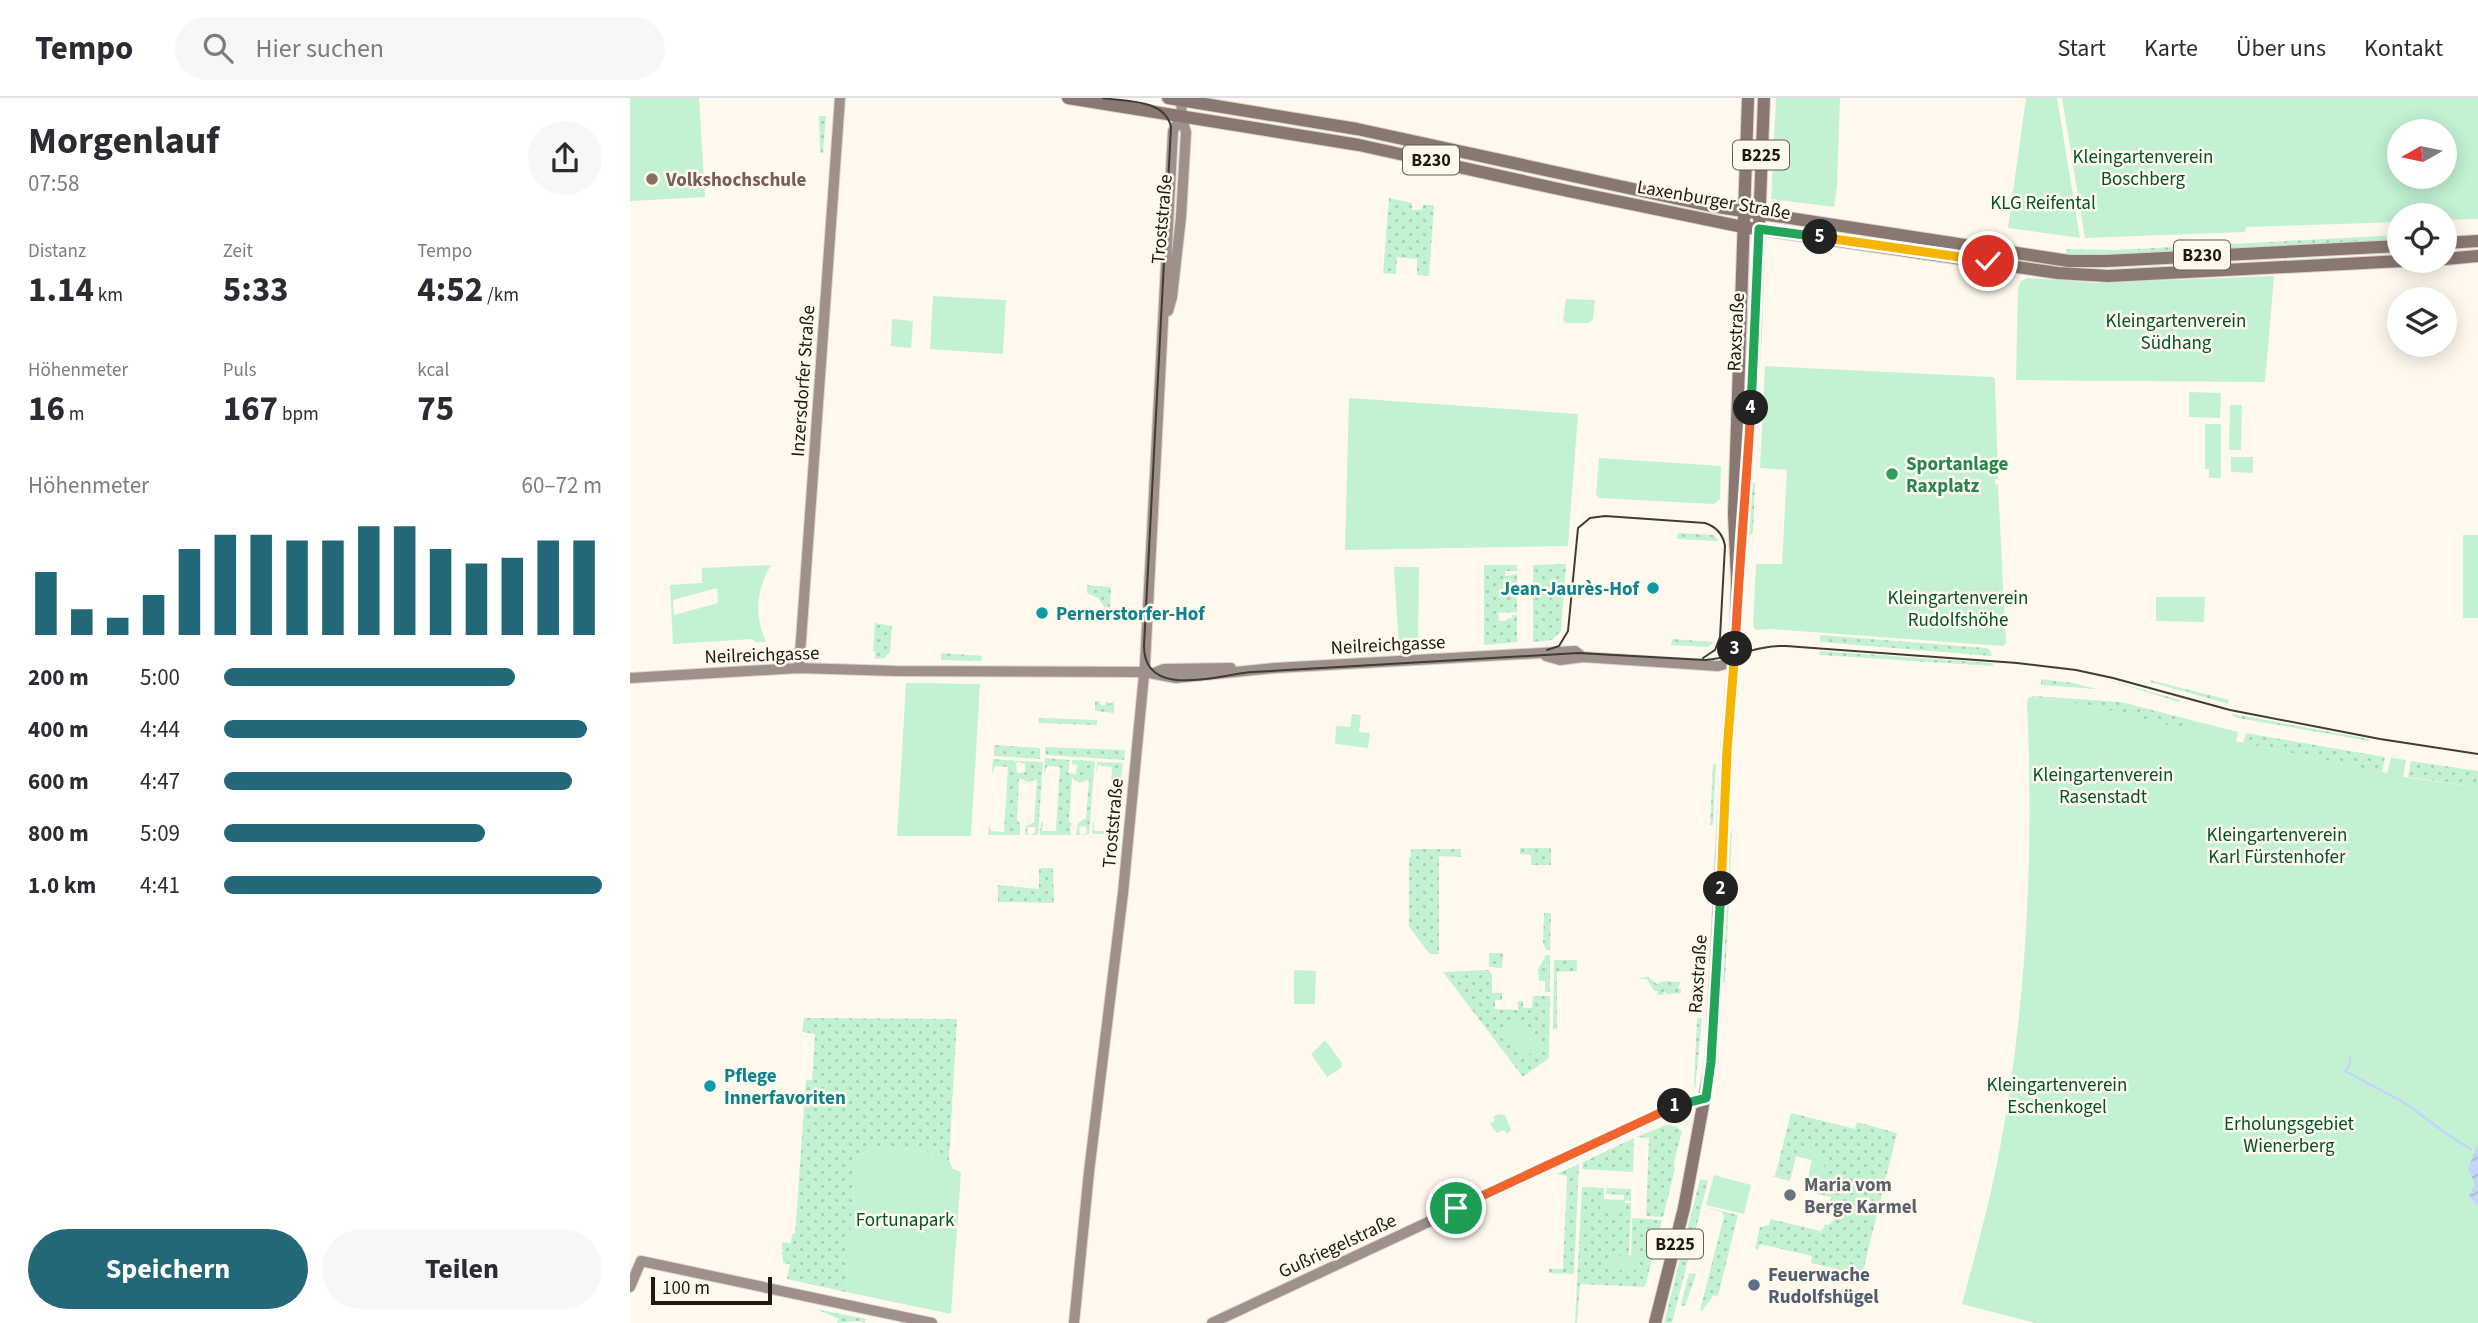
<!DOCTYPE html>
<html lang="de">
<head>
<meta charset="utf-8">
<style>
  :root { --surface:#fff; --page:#f7f7f7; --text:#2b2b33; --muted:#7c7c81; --line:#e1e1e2; --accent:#236878 }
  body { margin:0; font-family:"Source Sans 3",sans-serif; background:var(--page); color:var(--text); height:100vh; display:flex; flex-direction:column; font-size:26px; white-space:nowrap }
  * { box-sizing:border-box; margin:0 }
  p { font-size:23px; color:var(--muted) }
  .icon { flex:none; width:38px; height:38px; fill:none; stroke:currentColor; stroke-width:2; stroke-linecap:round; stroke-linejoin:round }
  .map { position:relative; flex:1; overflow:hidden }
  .drawer { display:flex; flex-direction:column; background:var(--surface); width:630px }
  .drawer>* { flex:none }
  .needle { width:46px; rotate:261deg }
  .fabs { position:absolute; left:1757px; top:21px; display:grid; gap:14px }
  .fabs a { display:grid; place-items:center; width:70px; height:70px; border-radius:50%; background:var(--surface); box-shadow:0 4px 18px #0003; font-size:35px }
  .scale { position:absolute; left:21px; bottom:18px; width:121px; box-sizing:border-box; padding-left:7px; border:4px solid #1d1a13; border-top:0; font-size:19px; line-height:24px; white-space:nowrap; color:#1d1a13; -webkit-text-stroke:5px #fff9ed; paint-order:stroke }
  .pin { position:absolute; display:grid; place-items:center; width:60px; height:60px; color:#fff; margin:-30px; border:4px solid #fff; border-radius:50%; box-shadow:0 2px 7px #0007 }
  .km { position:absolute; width:35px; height:35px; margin:-18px; border-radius:50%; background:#222; color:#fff; font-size:19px; line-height:35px; text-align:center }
  .round { display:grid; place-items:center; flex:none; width:74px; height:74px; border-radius:37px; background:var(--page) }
  .summary { display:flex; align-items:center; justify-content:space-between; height:119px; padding:0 28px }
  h1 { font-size:38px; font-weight:700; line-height:52px }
  .stats { display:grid; grid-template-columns:repeat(3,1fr); gap:10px; height:119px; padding:7px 28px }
  .stats div { display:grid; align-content:center }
  .stats b { font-size:35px; font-weight:700 }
  .stats small { font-size:19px; font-weight:400 }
  .stats p { font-size:19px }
  .chart { height:196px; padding:14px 28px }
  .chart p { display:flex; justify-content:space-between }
  .chart svg { width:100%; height:126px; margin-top:7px; stroke:var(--accent); stroke-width:6 }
  .action { display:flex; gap:14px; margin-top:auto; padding:14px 28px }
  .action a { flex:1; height:80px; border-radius:42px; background:var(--accent); color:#fff; font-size:28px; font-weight:700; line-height:80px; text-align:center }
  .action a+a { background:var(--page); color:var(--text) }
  ul { padding:0 28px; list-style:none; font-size:23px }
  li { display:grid; grid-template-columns:112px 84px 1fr; align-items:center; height:52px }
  li i { height:18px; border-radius:9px; background:var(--accent) }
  header { display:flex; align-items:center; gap:42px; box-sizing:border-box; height:98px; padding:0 35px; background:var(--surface); border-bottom:2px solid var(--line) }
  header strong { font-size:33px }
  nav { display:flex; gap:38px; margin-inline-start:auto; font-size:24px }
  .search { width:490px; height:63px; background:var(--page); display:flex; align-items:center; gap:18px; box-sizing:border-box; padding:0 24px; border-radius:38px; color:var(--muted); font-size:26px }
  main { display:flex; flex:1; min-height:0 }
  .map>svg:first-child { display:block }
  .grass { fill:url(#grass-dots) }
  .green { fill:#c2f2d2; fill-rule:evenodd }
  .water { fill:url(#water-waves) }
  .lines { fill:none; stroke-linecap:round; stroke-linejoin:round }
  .stream { stroke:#c3d6fa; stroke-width:2.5 }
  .secondary-casing { stroke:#dbd5ca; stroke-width:12 }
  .primary-casing { stroke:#dbd5ca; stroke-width:14 }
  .secondary { stroke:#9f908b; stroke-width:10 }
  .primary { stroke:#897771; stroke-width:12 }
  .tram { stroke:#403c35; stroke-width:2 }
  .split-1-casing { stroke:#fff; stroke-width:14 }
  .split-2-casing { stroke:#fff; stroke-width:14 }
  .split-3-casing { stroke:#fff; stroke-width:14 }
  .split-4-casing { stroke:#fff; stroke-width:14 }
  .split-5-casing { stroke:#fff; stroke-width:14 }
  .split-6-casing { stroke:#fff; stroke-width:14 }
  .split-1 { stroke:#f0652b; stroke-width:9 }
  .split-2 { stroke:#22a559; stroke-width:9 }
  .split-3 { stroke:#f5b400; stroke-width:9 }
  .split-4 { stroke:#f0652b; stroke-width:9 }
  .split-5 { stroke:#22a559; stroke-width:9 }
  .split-6 { stroke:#f5b400; stroke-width:9 }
  .education-dot { fill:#8d6e63; stroke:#fff9ed; stroke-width:2.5 }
  .leisure-dot { fill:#2e9e5b; stroke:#fff9ed; stroke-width:2.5 }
  .culture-dot { fill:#0f9aa8; stroke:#fff9ed; stroke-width:2.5 }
  .worship-dot { fill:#6b7280; stroke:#fff9ed; stroke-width:2.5 }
  .service-dot { fill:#5c6f8a; stroke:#fff9ed; stroke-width:2.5 }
  .labels { text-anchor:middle; stroke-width:5; stroke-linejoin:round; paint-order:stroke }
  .shield { fill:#fff9ed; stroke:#615d54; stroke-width:2 }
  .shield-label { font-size:18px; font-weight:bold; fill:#1d1a13 }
  .park-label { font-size:19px; fill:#00532d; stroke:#fff9ed }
  .education-label { font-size:19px; font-weight:bold; fill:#785e54; stroke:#fff9ed; text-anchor:start }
  .street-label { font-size:19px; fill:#1d1a13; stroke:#fff9ed }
  .leisure-label { font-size:19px; font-weight:bold; fill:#27864d; stroke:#fff9ed; text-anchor:start }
  .culture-label { font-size:19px; font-weight:bold; fill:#0d838f; stroke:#fff9ed; text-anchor:start }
  .worship-label { font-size:19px; font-weight:bold; fill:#5b616d; stroke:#fff9ed; text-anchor:start }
  .service-label { font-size:19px; font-weight:bold; fill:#4e5e75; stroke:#fff9ed; text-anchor:start }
</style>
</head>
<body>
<header>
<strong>Tempo</strong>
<div class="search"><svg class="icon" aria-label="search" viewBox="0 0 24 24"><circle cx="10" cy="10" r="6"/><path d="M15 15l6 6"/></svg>Hier suchen</div>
<nav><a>Start</a><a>Karte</a><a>Über uns</a><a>Kontakt</a></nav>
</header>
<main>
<section class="drawer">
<div class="summary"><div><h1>Morgenlauf</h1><p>07:58</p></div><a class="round"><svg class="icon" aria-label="share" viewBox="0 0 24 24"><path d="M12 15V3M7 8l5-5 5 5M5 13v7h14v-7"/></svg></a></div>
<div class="stats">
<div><p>Distanz</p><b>1.14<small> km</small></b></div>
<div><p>Zeit</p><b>5:33</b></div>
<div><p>Tempo</p><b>4:52<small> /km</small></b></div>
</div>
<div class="stats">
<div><p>Höhenmeter</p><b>16<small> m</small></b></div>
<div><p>Puls</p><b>167<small> bpm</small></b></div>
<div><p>kcal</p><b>75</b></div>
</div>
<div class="chart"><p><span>Höhenmeter</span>60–72 m</p>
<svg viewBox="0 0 160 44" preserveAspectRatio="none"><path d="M5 44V22M15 44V35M25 44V38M35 44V30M45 44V14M55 44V9M65 44V9M75 44V11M85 44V11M95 44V6M105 44V6M115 44V14M125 44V19M135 44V17M145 44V11M155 44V11"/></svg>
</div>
<ul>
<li><b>200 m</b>5:00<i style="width:77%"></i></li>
<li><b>400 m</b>4:44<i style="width:96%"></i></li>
<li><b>600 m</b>4:47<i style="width:92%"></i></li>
<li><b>800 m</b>5:09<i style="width:69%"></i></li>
<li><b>1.0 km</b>4:41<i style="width:100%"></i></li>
</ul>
<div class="action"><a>Speichern</a><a>Teilen</a></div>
</section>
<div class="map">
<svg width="1848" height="1225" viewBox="0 0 1848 1225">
  <defs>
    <pattern id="grass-dots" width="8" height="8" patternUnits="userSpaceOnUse" patternTransform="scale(1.75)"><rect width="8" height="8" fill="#c2f2d2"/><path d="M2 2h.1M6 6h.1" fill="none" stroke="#a6cfb3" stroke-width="1.8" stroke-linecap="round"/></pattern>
    <pattern id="water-waves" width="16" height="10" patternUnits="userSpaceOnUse" patternTransform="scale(1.75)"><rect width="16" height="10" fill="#c3d6fa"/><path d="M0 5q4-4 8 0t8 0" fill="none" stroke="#a7b7d5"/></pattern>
  </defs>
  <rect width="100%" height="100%" fill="#fff9ed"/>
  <!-- grass -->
  <path class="grass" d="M189 18H196L193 55H190Z
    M759 100 782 105V112H792L793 107H804L799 178 787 177V161L767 159 766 176 753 175Z
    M1769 137V142L1477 157 1436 156V151L1486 152Z
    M1118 142H1120L1118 268 1110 376Z
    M1122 383 1125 386 1123 435 1119 438Z
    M1048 435 1084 437 1088 443 1047 441Z
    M936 466 931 533 922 542 903 544V467Z
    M887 467V473H875V478L887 476V514L868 515 869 523H876L877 521 882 520V517H887V544L854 547V467Z
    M457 487 481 489 480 511 475 510 468 500 457 495Z
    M245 525 262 528 260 554 254 560 245 561V554L243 553Z
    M1190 537 1356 550 1360 552 1362 558 1190 544Z
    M1042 541 1083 544V545L1078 549 1041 547Z
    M1190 553 1363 565V568L1189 557Z
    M311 555 352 558 351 563 311 562Z
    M1468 579 1550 602 1549 604Z
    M1411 581 1443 585 1467 591 1411 587Z
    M1520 582 1599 602 1598 606 1520 584Z
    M1403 598 1491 604 1565 623 1562 633 1461 608 1403 599 1397 604 1398 600Z
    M465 603H470V606L474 608 477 603 479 606 484 603V615L465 613Z
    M1603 616 1739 641V643L1608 620 1602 618Z
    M409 620 467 622V627L408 625Z
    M1616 635 1755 659 1752 674 1613 645Z
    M364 647 410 650V661L364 658Z
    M415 649 495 652 494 662 416 657Z
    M415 660 440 662 438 675 446 676 447 667 442 666V662L465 663 459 736 452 737 457 735 456 728 449 729 450 737H446L448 725 456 720 459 681 450 685 442 680 439 723 442 726 440 729 441 737H410L411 724H413L412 733H426L430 669 417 668 414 677Z
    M363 661 389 663 386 666 387 675 395 674V666L390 665V663L413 664 408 737H400L405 735V729H397L398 737H395L396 728 404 725 407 681 398 684 389 680 387 722 390 726V737H358L359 727 361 733 374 734 378 669 365 668 362 677Z
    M1781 663 1848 673V689L1778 679Z
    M467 664 493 665 485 736H462L463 724H464V733H478L482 669 468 667 466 676Z
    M1083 666H1086L1083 727H1080Z
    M1100 733H1102L1095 885 1093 884Z
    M890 750H921V767H901V757L890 756Z
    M781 751H831V759L809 758V856H800L779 829V759H781Z
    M409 770H423L424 805 368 804V787L409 791Z
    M914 815H921L920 852H916L913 845Z
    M859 855H873L872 870 859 869Z
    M916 857H920V894H915V883H909L908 871Z
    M924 862H947V873L927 874V931H923Z
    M858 872 862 876V895H872V902H865V911L888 912V903H893V910H902L903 898H920L919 960 893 979 813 874Z
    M1018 879 1027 886 1034 883 1051 884 1048 890 1051 891V895L1037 896 1034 893 1033 897H1027L1028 893H1024L1017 881H1007Z
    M174 920 327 921 319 1063 308 1064 300 1053 240 1049 226 1062 216 1194 157 1181 160 1166 153 1165 152 1153H154L152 1151V1144L161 1145 162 1136H165L176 982H182L185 936 172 934Z
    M1067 920H1072L1065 992 1064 988Z
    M1161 1015 1225 1031 1227 1024 1267 1035 1232 1177 1181 1165 1182 1158 1130 1146 1128 1152 1125 1151 1130 1129 1139 1127 1141 1121 1190 1133 1193 1131 1195 1126 1199 1127 1204 1122 1202 1115 1198 1114 1201 1099 1186 1096 1189 1083 1178 1080 1182 1062 1166 1058 1160 1083 1141 1078H1145Z
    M1036 1027 1045 1028 1052 1033 1044 1065 1045 1071 1033 1119 1016 1118 1019 1040 1006 1039Z
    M1004 1040 1003 1074 952 1071 953 1064Z
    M949 1066 944 1176 919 1175V1171H933L937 1078 926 1076Z
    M1070 1081 1078 1083 1042 1225H1034Z
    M952 1089 974 1090V1101H971L994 1116 995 1105H1001L999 1157H1001L1002 1120 1032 1122 1015 1189 950 1186 947 1225H945Z
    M977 1090 1001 1091V1103L994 1102V1097L976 1096Z
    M1076 1109 1108 1117 1088 1198 1084 1197 1072 1213 1070 1212 1094 1118 1092 1114Z
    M1059 1175 1066 1176 1055 1208 1051 1207Z
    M186 1211 236 1221 235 1225 229 1223 207 1225 209 1221Z"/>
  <!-- green -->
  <path class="green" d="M0 0H69L75 99 0 103Z
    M1146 0H1210L1207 88 1204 109 1141 101Z
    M1396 0H1427L1450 140 1378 130Z
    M1432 0H1848V121L1815 122V117H1769V124L1616 129 1615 134 1455 140ZM1815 33V79H1769V33Z
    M1644 178 1635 284 1386 282 1388 189 1391 183 1397 180 1468 185Z
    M303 198 376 202 373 256 300 251Z
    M936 201 965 202 963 221 959 225H936L933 222Z
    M262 221 283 223 281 250 261 248Z
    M1135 268 1363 279 1365 281 1368 381H1365V386L1368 387 1376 545 1373 548 1141 531 1126 532 1123 528 1126 466H1152L1157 372 1130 370Z
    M1559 294 1591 295 1590 320 1559 319Z
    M719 300 948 316 938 448 715 452Z
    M1600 307H1612L1611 352H1599Z
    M1575 326H1591V380H1579V371H1575Z
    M1601 359H1623V375L1601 374Z
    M969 360 1091 368 1090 401 1084 406 969 400 966 396Z
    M1833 437H1848V520H1833Z
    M141 467C126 492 124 517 136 544H126L122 541 43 546 40 487 72 485V470ZM87 490 88 505 44 517 43 502Z
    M764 469H789L788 550 769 552Z
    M1526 499H1575L1574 524 1526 523Z
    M276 585 350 586 341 738H267Z
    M1403 599 1461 608 1562 633 1565 623 1608 634 1606 643 1613 645 1757 675 1761 660 1776 662 1773 679 1848 689V1225H1405L1332 1206C1346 1154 1360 1103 1370 1050 1397 904 1404 753 1397 604Z
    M722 616 731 617 729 634 740 635 738 650 705 646 706 628 720 629Z
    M664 872 686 873 685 906H664Z
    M889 919 911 948 894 960 873 932Z
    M695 942 712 965 711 970 697 979 681 956Z
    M868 1016 875 1017 881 1032 877 1036 874 1032 867 1035 860 1026 865 1022 863 1019Z
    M240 1049 300 1053 308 1064 319 1063 323 1071 331 1074 321 1216 216 1194 225 1070 226 1062Z
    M1168 1049 1197 1056 1191 1080 1179 1078 1182 1062 1166 1058Z
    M1084 1077 1121 1087 1114 1116 1076 1107Z
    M971 1101 995 1102V1116L970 1115Z
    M1008 1157 1004 1173 979 1172V1166L983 1158Z"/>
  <!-- water -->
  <path class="water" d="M1848 1044V1105L1845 1107 1839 1097 1845 1086 1838 1071Z"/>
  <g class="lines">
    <!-- stream -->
    <path class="stream" d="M1720 960V966L1715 973 1775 1005 1818 1037 1841 1051"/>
    <defs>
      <path id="secondary" d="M538 213 542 199 551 119 556 34 551 18 552 0
        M916 558 930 562 953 559 1088 568 1104 564
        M169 570 210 0
        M524 575 534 571 601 570
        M0 580 169 570 266 573 514 574 546 580 645 570 945 553 953 559
        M0 1189 11 1163 302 1225
        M444 1225 459 1074 493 795 515 566 543 33 551 18
        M582 1225 1051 1006 1076 1000"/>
      <path id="primary" d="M438 0 729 47 938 93 1113 129 1428 175 1478 178 1772 163
        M538 0 727 31 1081 108 1439 163H1476L1769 148
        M1815 145 1848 143
        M1815 161 1848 158
        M1111 454 1125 235 1134 0
        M1025 1225 1054 1110 1081 964 1097 653 1106 533 1107 481 1104 416 1118 0"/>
    </defs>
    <!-- secondary casing -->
    <use href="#secondary" class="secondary-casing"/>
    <!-- primary casing -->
    <use href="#primary" class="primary-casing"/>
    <!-- secondary -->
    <use href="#secondary" class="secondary"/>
    <!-- primary -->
    <use href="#primary" class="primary"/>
    <!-- tram -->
    <path class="tram" d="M473 0C497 4 535 1 541 29L514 548C514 603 590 576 623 574L948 555 1075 562C1103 560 1127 547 1156 548L1387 565 1446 572 1483 580 1600 612 1750 641 1848 656
      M917 552 929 548 938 533 948 430 960 420 975 418 1075 425C1087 429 1093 436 1095 448L1090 539 1085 552 1073 560"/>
  </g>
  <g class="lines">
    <defs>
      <path id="split-1" d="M826 1110 1045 1008"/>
      <path id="split-2" d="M1045 1008 1076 1000 1081 964 1091 791"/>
      <path id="split-3" d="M1091 791 1097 653 1105 551"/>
      <path id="split-4" d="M1105 551C1109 470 1116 390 1121 310"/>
      <path id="split-5" d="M1121 310 1129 131 1190 139"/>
      <path id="split-6" d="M1190 139 1358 163"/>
    </defs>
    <!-- split-1 casing -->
    <use href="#split-1" class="split-1-casing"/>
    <!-- split-2 casing -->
    <use href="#split-2" class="split-2-casing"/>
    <!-- split-3 casing -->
    <use href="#split-3" class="split-3-casing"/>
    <!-- split-4 casing -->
    <use href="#split-4" class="split-4-casing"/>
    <!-- split-5 casing -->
    <use href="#split-5" class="split-5-casing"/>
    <!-- split-6 casing -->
    <use href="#split-6" class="split-6-casing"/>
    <!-- split-1 -->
    <use href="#split-1" class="split-1"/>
    <!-- split-2 -->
    <use href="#split-2" class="split-2"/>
    <!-- split-3 -->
    <use href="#split-3" class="split-3"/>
    <!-- split-4 -->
    <use href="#split-4" class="split-4"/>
    <!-- split-5 -->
    <use href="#split-5" class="split-5"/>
    <!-- split-6 -->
    <use href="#split-6" class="split-6"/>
  </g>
  <!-- markers -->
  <circle class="education-dot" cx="22" cy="81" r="7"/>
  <circle class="leisure-dot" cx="1262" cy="376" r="7"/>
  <g class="culture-dot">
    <circle cx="1023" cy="490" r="7"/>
    <circle cx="412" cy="515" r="7"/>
    <circle cx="80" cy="988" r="7"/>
  </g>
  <circle class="worship-dot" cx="1160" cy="1097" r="7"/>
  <circle class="service-dot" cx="1124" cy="1187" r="7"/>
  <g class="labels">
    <!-- shield labels -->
    <g class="shield">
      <rect x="1103" y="42.5" width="56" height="29" rx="5"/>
      <rect x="773" y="47.5" width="56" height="29" rx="5"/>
      <rect x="1544" y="142.5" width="56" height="29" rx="5"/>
      <rect x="1017" y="1131.5" width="56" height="29" rx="5"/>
    </g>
    <g class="shield-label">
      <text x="1131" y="63">B225</text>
      <text x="801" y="68">B230</text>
      <text x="1572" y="163">B230</text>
      <text x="1045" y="1152">B225</text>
    </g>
    <!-- park labels -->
    <g class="park-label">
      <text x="1513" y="65">Kleingartenverein<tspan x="1513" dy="22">Boschberg</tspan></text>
      <text x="1413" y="111">KLG Reifental</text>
      <text x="1546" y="229">Kleingartenverein<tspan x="1546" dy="22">Südhang</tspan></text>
      <text x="1328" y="506">Kleingartenverein<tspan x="1328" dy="22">Rudolfshöhe</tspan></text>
      <text x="1473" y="683">Kleingartenverein<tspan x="1473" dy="22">Rasenstadt</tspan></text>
      <text x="1647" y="743">Kleingartenverein<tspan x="1647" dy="22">Karl Fürstenhofer</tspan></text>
      <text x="1427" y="993">Kleingartenverein<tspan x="1427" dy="22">Eschenkogel</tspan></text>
      <text x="1659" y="1032">Erholungsgebiet<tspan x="1659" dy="22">Wienerberg</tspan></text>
      <text x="275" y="1128">Fortunapark</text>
    </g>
    <!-- education labels -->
    <g class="education-label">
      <text x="36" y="88">Volkshochschule</text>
    </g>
    <!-- street labels -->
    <g class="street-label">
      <text transform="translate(1084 101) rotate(10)" y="7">Laxenburger Straße</text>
      <text transform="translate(531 121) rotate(-85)" y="7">Troststraße</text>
      <text transform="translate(1105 234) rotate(-87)" y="7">Raxstraße</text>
      <text transform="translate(172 283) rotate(-86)" y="7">Inzersdorfer Straße</text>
      <text transform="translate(758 546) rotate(-3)" y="7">Neilreichgasse</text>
      <text transform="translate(132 556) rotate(-2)" y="7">Neilreichgasse</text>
      <text transform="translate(482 725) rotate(-85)" y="7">Troststraße</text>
      <text transform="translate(1067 876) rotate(-86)" y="7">Raxstraße</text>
      <text transform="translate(707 1147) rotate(-25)" y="7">Gußriegelstraße</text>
    </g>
    <!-- leisure labels -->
    <g class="leisure-label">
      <text x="1276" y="372">Sportanlage<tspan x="1276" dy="22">Raxplatz</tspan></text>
    </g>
    <!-- culture labels -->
    <g class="culture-label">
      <text x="1009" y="497" text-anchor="end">Jean-Jaurès-Hof</text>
      <text x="426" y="522">Pernerstorfer-Hof</text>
      <text x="94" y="984">Pflege<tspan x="94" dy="22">Innerfavoriten</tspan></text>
    </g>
    <!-- worship labels -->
    <g class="worship-label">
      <text x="1174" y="1093">Maria vom<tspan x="1174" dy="22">Berge Karmel</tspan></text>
    </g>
    <!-- service labels -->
    <g class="service-label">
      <text x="1138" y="1183">Feuerwache<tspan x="1138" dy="22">Rudolfshügel</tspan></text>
    </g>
  </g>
</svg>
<div class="fabs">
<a><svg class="needle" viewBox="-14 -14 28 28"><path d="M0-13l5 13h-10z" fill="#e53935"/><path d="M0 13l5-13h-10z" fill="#7c7c81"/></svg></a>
<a><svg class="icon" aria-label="locate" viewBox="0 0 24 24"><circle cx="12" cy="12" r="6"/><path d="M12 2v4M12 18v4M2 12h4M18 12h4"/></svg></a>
<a><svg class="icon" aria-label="layers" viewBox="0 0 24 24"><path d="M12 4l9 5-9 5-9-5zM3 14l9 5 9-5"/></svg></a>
</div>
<div class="scale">100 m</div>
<div class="pin" style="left:826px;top:1110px;background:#1e9e55"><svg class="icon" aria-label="arrive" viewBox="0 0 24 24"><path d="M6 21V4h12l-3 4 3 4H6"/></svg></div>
<div class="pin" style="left:1358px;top:163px;background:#d93025"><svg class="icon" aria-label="check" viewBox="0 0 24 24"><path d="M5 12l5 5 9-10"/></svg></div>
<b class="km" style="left:1045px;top:1008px">1</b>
<b class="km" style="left:1091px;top:791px">2</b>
<b class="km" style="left:1105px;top:551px">3</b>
<b class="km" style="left:1121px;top:310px">4</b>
<b class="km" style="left:1190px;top:139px">5</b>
</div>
</main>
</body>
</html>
